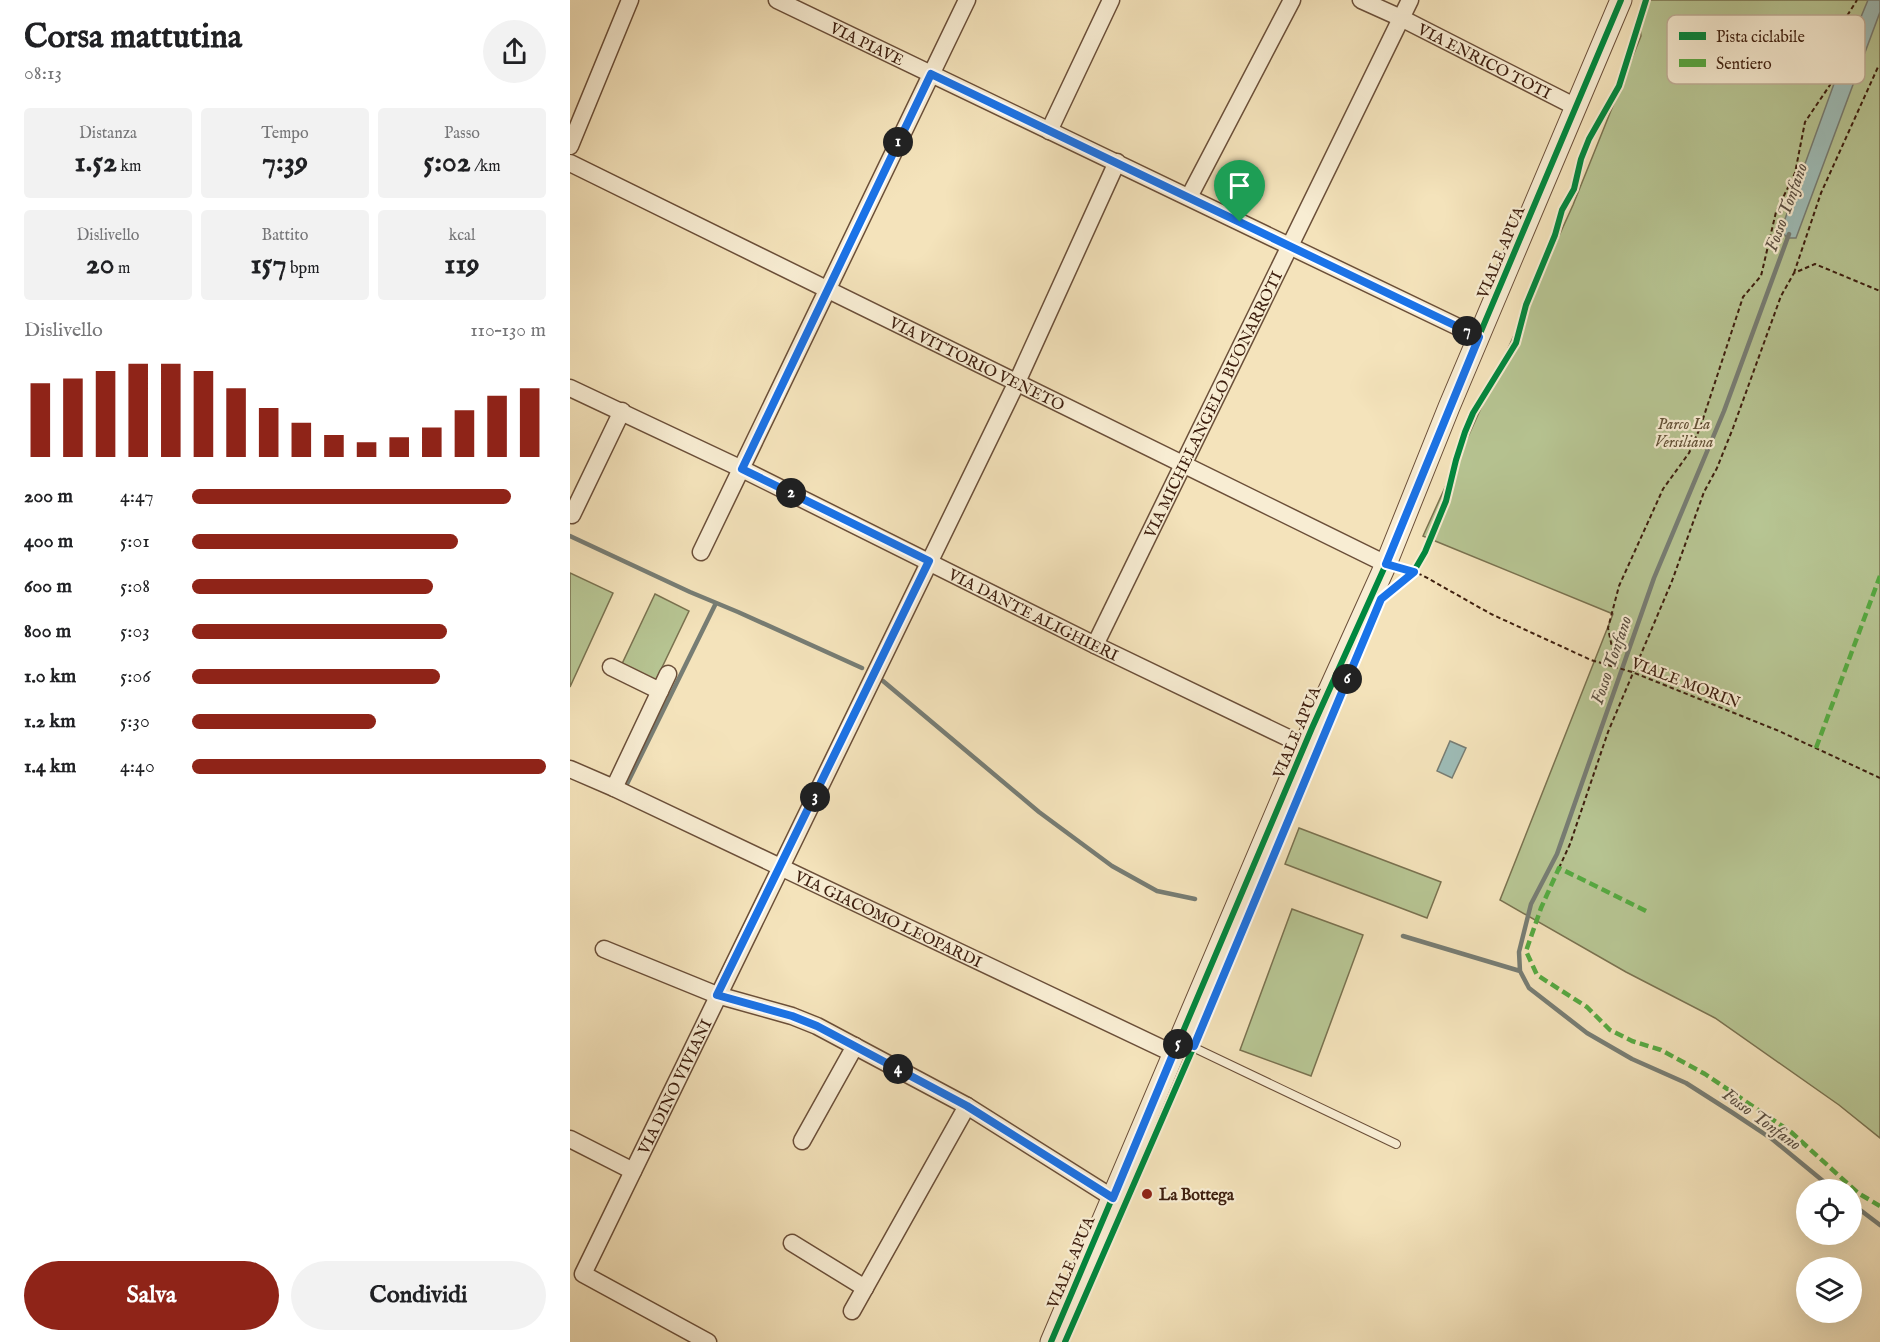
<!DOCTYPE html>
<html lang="it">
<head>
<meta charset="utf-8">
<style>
  :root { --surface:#fff; --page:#f2f2f2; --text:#202124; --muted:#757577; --accent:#8f2418 }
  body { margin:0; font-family:"IM FELL English",serif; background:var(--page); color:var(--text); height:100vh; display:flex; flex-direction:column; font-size:22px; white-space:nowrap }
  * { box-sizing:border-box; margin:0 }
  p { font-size:20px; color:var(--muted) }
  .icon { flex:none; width:33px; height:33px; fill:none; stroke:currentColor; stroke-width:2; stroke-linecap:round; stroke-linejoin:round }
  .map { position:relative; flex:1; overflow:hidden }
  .side { display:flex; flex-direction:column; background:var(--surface); width:570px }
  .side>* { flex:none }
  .controls { position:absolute; left:1226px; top:1179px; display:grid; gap:12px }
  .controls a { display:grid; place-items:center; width:66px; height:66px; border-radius:50%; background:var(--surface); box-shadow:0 6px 24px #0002; font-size:30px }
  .pin { position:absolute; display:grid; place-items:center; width:51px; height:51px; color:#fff; margin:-62px -26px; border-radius:50% 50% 50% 0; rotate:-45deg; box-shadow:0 0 6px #0007 }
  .pin .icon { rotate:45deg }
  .km { position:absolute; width:30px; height:30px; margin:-15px; border-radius:50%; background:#222; color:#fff; font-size:16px; line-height:30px; text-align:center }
  .round { display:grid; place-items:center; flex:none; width:63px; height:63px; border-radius:32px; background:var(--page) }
  .overview { display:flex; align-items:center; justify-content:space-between; height:102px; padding:0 24px }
  h1 { font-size:33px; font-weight:700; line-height:45px }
  .metrics { display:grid; grid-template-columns:repeat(3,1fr); gap:9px; height:102px; padding:6px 24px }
  .metrics div { display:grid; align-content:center; border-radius:6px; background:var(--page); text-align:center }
  .metrics b { font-size:30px; font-weight:700 }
  .metrics small { font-size:16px; font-weight:400 }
  .metrics p { font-size:16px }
  .chart { height:168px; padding:12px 24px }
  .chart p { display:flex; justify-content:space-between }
  .chart svg { width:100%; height:108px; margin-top:6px; stroke:var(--accent); stroke-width:6 }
  .button { display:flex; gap:12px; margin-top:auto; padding:12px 24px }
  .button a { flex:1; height:69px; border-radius:36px; background:var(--accent); color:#fff; font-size:24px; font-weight:700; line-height:69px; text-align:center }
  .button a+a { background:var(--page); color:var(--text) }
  ul { padding:0 24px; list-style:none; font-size:20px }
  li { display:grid; grid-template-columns:96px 72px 1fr; align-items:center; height:45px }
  li i { height:15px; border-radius:8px; background:var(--accent) }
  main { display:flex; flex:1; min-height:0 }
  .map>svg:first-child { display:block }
  .green { fill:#b7c593; stroke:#7a7250; stroke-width:1.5 }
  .water { fill:#9ebdb8; stroke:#777d74; stroke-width:1.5 }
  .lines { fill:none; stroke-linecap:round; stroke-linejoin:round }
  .stream { stroke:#777d74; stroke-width:4.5 }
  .service-casing { stroke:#6b4f39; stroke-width:10 }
  .minor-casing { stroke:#6b4f39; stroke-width:19 }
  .tertiary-casing { stroke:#6b4f39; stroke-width:23 }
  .path { stroke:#3d1e0e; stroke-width:2; stroke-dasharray:4.5 3; stroke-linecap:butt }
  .service { stroke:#f8edd3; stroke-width:8 }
  .minor { stroke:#f8edd3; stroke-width:16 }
  .tertiary { stroke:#f8edd3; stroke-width:21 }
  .quiet { stroke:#55aa41; stroke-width:4.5; stroke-dasharray:9 4.5; stroke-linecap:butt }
  .cycleway-casing { stroke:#f8edd3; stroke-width:10 }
  .cycleway { stroke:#00873e; stroke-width:6 }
  .route-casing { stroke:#fff; stroke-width:12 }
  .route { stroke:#1a73e8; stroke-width:8 }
  .poi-dot { fill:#8f2418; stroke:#f8edd3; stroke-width:2 }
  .labels { text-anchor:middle; stroke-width:4.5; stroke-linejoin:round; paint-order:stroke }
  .street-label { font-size:16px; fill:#3d1e0e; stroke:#f8edd3 }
  .park-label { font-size:16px; font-style:italic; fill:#625036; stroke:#f8edd3 }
  .poi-label { font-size:16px; font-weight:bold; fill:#3d1e0e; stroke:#f8edd3; text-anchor:start }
  .water-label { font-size:18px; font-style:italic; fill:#5a4e41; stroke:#f8edd3 }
  .key { fill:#f8edd3; stroke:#c0af98; stroke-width:1.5 }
  .key-label { font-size:16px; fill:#3d1e0e }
</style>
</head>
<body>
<main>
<section class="side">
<div class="overview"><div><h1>Corsa mattutina</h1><p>08:13</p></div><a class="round"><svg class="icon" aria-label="share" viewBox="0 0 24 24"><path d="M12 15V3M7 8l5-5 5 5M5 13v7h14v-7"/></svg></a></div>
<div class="metrics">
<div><p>Distanza</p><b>1.52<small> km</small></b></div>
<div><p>Tempo</p><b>7:39</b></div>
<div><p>Passo</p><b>5:02<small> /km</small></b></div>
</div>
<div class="metrics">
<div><p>Dislivello</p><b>20<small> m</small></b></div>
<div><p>Battito</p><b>157<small> bpm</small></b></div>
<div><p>kcal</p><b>119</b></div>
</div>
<div class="chart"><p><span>Dislivello</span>110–130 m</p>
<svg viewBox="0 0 160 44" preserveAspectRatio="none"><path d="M5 44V14M15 44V12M25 44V9M35 44V6M45 44V6M55 44V9M65 44V16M75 44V24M85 44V30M95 44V35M105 44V38M115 44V36M125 44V32M135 44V25M145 44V19M155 44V16"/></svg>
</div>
<ul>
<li><b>200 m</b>4:47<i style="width:90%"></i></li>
<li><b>400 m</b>5:01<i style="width:75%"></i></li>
<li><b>600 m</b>5:08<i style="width:68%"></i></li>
<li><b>800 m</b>5:03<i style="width:72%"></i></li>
<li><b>1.0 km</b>5:06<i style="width:70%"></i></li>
<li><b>1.2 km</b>5:30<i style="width:52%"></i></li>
<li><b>1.4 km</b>4:40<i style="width:100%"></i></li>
</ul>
<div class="button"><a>Salva</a><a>Condividi</a></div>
</section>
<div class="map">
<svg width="1310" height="1342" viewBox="0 0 1310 1342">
  <rect width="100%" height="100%" fill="#f4e3bb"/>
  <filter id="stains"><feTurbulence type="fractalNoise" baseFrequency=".00333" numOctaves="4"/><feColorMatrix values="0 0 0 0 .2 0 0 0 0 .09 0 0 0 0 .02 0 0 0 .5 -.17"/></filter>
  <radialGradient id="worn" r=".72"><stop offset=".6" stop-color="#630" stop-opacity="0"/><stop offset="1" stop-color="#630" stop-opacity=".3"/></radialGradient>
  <!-- green -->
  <path class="green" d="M1079 0H1310V1138L1269 1105 1145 1018 1056 972 930 900 1043 614 853 536 1003 205 1071 36 1069 20Z
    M0 573 43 593 0 687Z
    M85 594 119 611 85 682 51 666Z
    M729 828 871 882 857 918 715 864Z
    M722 909 793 935 741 1076 670 1050Z"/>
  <!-- water -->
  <path class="water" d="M1298 0H1310V12L1226 238H1217L1211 230 1269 70Z
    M880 741 896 748 882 778 867 771Z"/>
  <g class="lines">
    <!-- stream -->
    <path class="stream" d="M1219 234 1154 411 1084 578 987 854 961 904 949 952 950 971 959 988 1017 1033 1062 1059 1116 1083 1163 1113 1202 1139 1264 1190
      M0 536 120 592 168 612 292 668
      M313 681 469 812 542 866 587 891 625 899
      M57 784 146 603
      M833 936 950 971
      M1281 1203 1310 1225"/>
    <defs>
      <path id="service" d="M610 1041 826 1144"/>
      <g id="minor">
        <path id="s1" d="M207 0 909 337"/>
        <path id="s2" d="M791 0 831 18 1006 107"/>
        <path d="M479 131 541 0"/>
        <path d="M0 146 60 0"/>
        <path id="s3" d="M0 163 816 564"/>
        <path d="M619 197 722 0"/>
        <path id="s4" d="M0 388 172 469 525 645 735 746"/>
        <path d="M2 515 52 411"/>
        <path d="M131 552 397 0"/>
        <path id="s5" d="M525 645 840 0"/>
        <path d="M41 667 90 691"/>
        <path id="s6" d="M0 769 44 788 604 1054"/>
        <path d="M44 788 98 674"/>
        <path d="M34 949 147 995 222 1016 247 1026 397 1106 543 1198"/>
        <path d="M0 1139 63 1171"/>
        <path d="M232 1141 285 1046"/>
        <path d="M222 1243 295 1288"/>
        <path d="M282 1311 397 1106"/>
        <path id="s7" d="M138 1342 13 1274 447 382 547 162"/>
      </g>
      <path id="tertiary" d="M481 1342 742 728 816 564 879 407 1051 0"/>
    </defs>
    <!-- service casing -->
    <use href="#service" class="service-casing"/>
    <!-- minor casing -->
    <use href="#minor" class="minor-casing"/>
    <!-- tertiary casing -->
    <use href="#tertiary" class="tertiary-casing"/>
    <!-- path -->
    <path class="path" d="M1224 273 1251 193 1308 67 1310 66
      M833 569 852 575 921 614 1021 660 1062 672 1209 731 1310 778
      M1041 667 1043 652 1038 628 1049 586 1093 489 1119 453 1130 428 1173 297 1191 276 1206 212 1225 173 1235 122 1260 85 1268 54 1272 24 1287 0
      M989 868 1000 844 1038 732 1102 581 1134 492 1147 468 1163 428 1211 296 1224 273 1245 264 1310 291"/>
    <!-- service -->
    <use href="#service" class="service"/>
    <!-- minor -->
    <use href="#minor" class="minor"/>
    <!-- tertiary -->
    <use href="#tertiary" class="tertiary"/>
    <!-- quiet -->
    <path class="quiet" d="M1246 748 1310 576
      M1076 911 989 868 971 908 956 951 967 975 1017 1007 1040 1030 1062 1041 1091 1050 1135 1074 1221 1132 1288 1193 1310 1206"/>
    <defs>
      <path id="cycleway" d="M481 1342 742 728 816 564 879 407 1051 0
        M495 1342 624 1046 811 599 844 571 855 552 876 501 886 460 895 432 903 413 946 343 956 305 985 235 992 210 1004 189 1011 159 1019 139 1049 86 1076 0"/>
    </defs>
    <!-- cycleway casing -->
    <use href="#cycleway" class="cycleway-casing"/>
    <!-- cycleway -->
    <use href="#cycleway" class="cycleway"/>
  </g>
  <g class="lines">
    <defs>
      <path id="route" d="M361 74 909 337 816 564 844 572 811 599 624 1046 609 1040 543 1198 397 1106 247 1026 222 1016 147 995 359 561 172 469Z"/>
    </defs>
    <!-- route casing -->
    <use href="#route" class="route-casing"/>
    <!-- route -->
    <use href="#route" class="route"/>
  </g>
  <!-- markers -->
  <circle class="poi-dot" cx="577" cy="1194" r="6"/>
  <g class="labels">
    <!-- street labels -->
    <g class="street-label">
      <text dy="6" stroke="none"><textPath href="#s1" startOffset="100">VIA PIAVE</textPath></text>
      <text dy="6" stroke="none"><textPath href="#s2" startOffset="138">VIA ENRICO TOTI</textPath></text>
      <text transform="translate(930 252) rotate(-67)" y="6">VIALE APUA</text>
      <text dy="6" stroke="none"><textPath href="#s3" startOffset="454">VIA VITTORIO VENETO</textPath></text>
      <text dy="6" stroke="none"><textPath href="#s5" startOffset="268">VIA MICHELANGELO BUONARROTI</textPath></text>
      <text dy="6" stroke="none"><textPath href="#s4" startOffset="516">VIA DANTE ALIGHIERI</textPath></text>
      <text transform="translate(1116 682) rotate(21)" y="6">VIALE MORIN</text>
      <text transform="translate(726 732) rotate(-67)" y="6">VIALE APUA</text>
      <text dy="6" stroke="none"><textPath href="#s6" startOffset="352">VIA GIACOMO LEOPARDI</textPath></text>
      <text dy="6" stroke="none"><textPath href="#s7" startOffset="351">VIA DINO VIVIANI</textPath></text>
      <text transform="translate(500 1262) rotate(-67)" y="6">VIALE APUA</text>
    </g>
    <!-- park labels -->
    <g class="park-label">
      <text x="1114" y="429">Parco La<tspan x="1114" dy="18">Versiliana</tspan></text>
    </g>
    <!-- poi labels -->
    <g class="poi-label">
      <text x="589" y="1200">La Bottega</text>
    </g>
    <!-- water labels -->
    <g class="water-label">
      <text transform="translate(1216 207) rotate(-70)" y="6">Fosso Tonfano</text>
      <text transform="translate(1041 660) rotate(-71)" y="6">Fosso Tonfano</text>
      <text transform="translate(1192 1119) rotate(36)" y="6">Fosso Tonfano</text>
    </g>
  </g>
  <!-- legend -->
  <rect x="1097" y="15" width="198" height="69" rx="9" class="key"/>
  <rect x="1109" y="32" width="27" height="8" fill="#00873e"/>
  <rect x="1109" y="59" width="27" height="8" fill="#55aa41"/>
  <g class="key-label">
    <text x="1146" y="42">Pista ciclabile</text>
    <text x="1146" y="69">Sentiero</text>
  </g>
  <rect width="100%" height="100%" filter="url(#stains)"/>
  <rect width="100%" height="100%" fill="url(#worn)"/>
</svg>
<div class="controls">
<a><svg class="icon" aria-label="locate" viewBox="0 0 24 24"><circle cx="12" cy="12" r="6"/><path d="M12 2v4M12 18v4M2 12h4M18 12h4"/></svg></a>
<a><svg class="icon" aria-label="layers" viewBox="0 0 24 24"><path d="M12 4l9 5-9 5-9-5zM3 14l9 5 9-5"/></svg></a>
</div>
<div class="pin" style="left:670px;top:222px;background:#1e9e55"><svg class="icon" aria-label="arrive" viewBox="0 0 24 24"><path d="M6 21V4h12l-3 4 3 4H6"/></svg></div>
<b class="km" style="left:328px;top:142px">1</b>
<b class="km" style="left:221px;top:493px">2</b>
<b class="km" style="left:245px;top:797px">3</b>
<b class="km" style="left:328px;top:1069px">4</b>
<b class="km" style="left:608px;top:1044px">5</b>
<b class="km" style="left:777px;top:679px">6</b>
<b class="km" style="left:897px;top:331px">7</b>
</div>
</main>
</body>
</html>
